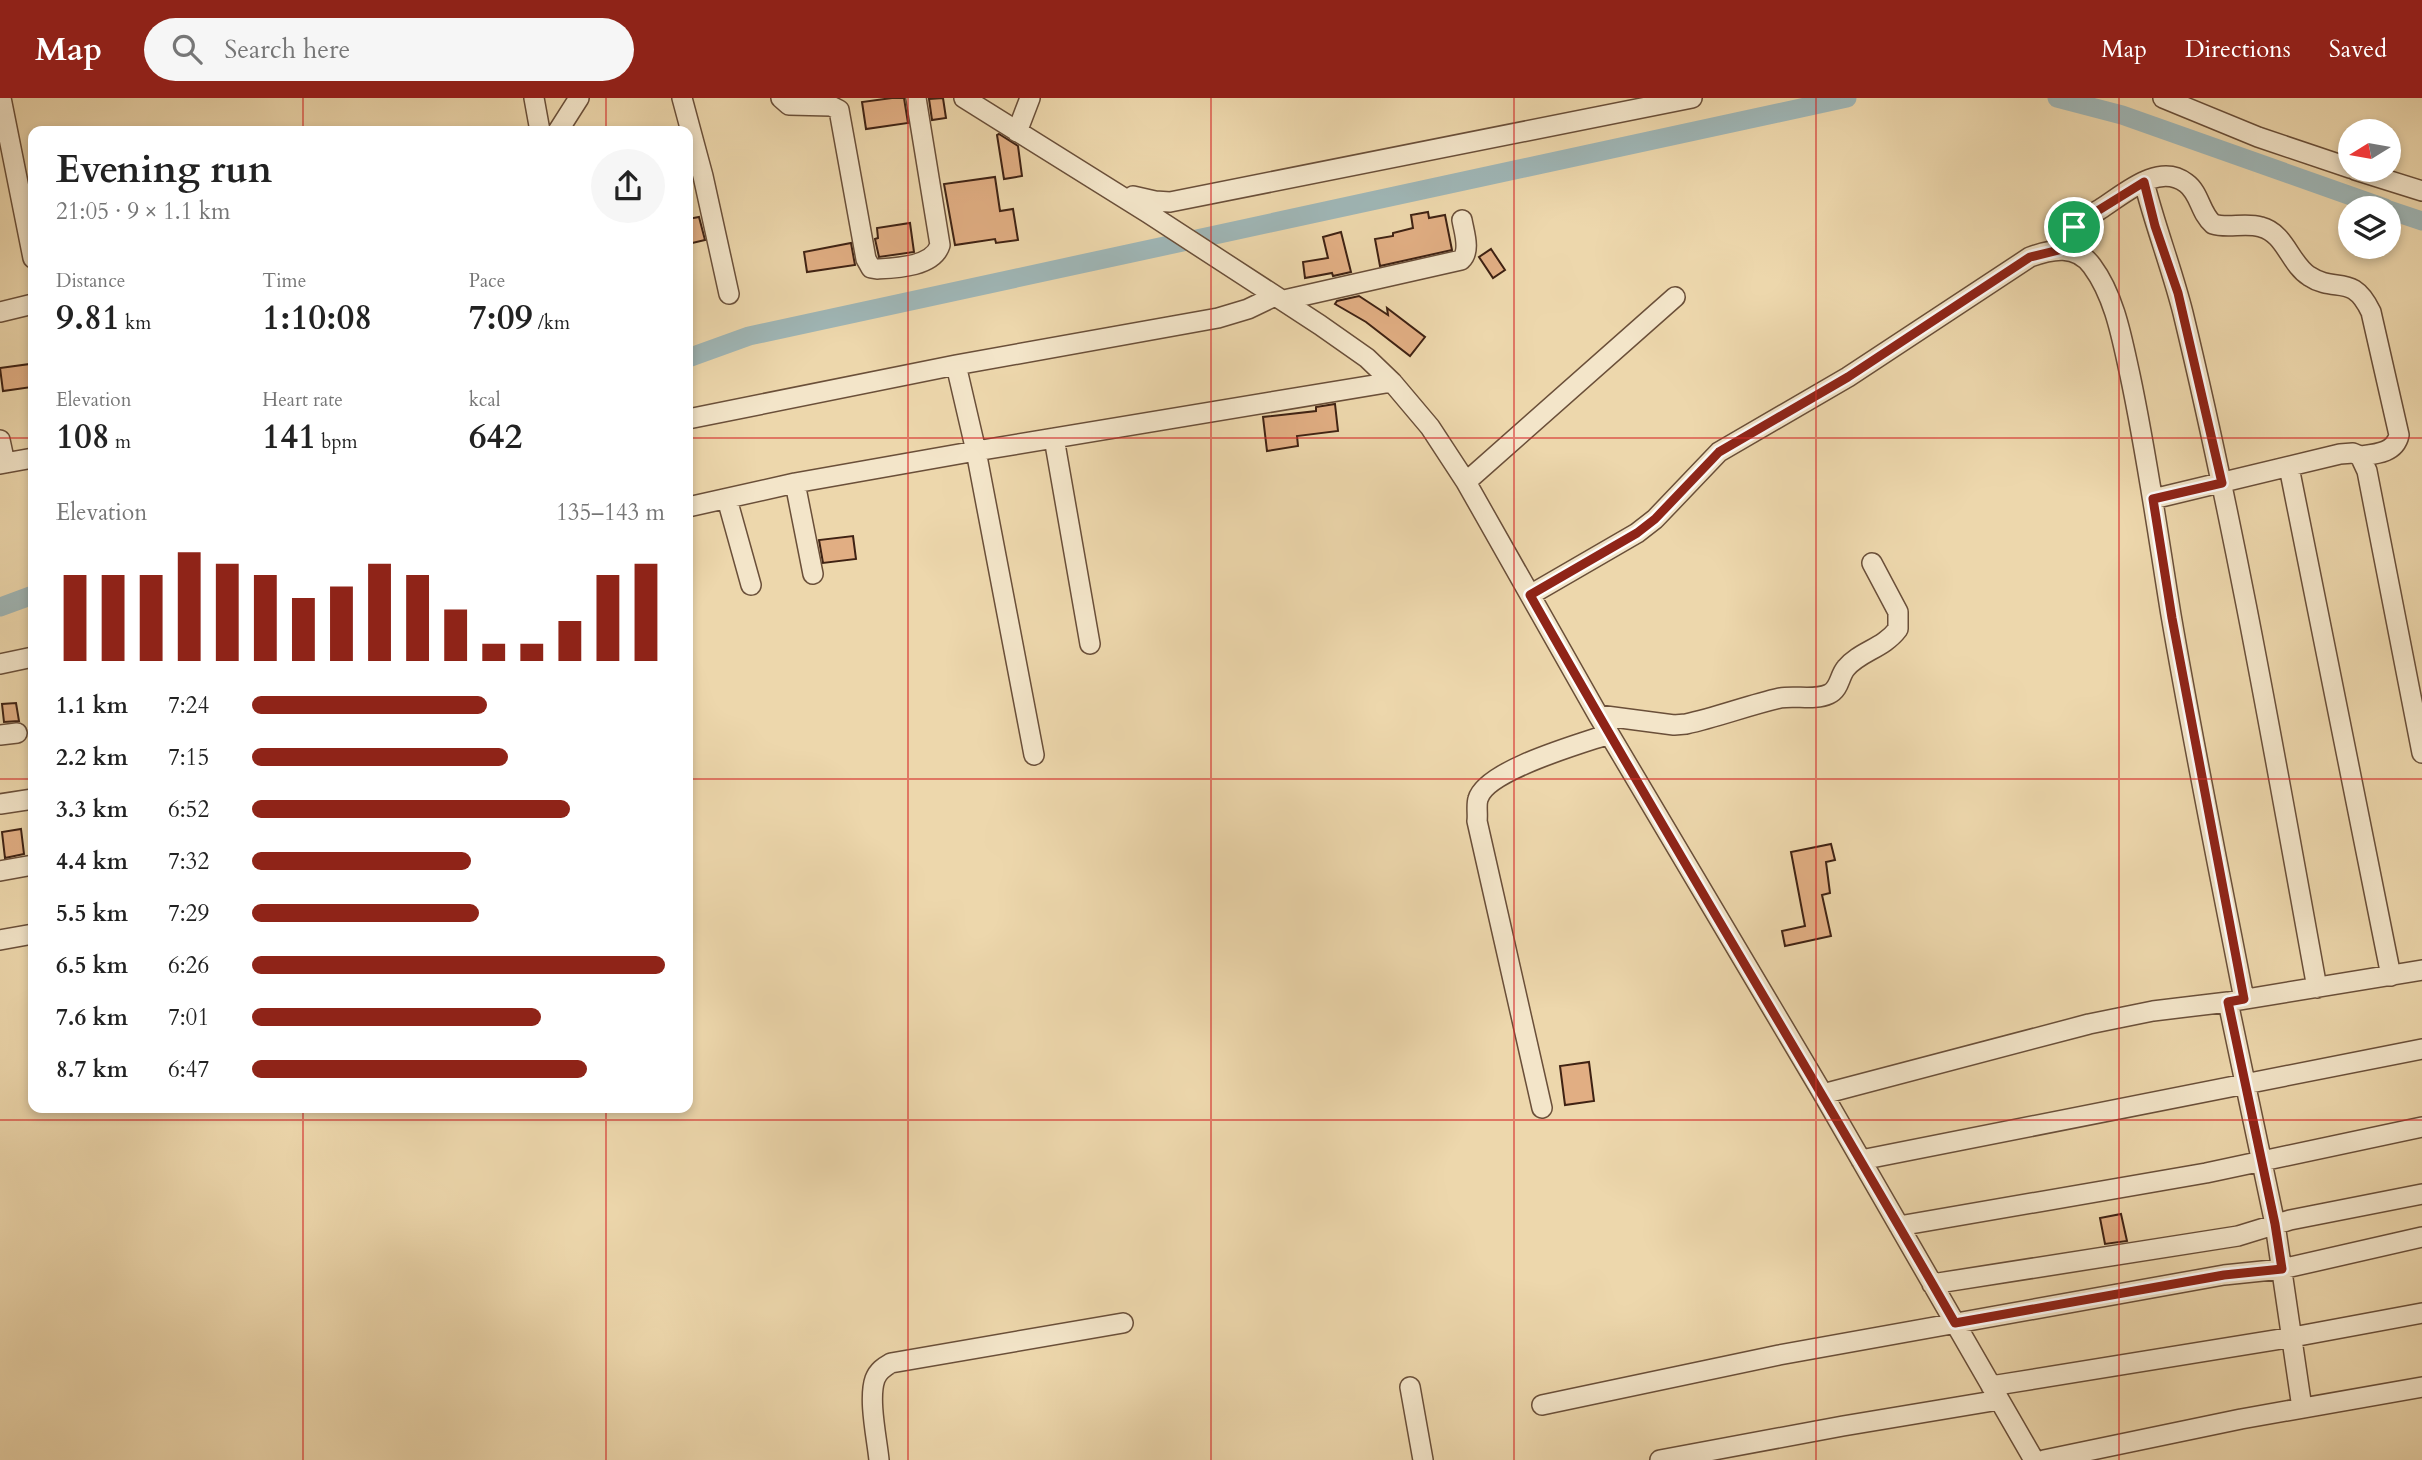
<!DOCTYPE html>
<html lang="en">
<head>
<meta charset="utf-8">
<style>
  :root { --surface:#fff; --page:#f6f6f6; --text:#222; --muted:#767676; --accent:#8f2418 }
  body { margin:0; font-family:Cardo,serif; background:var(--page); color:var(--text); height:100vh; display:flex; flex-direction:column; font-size:26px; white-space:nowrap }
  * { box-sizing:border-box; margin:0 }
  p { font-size:23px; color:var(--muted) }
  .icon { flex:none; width:38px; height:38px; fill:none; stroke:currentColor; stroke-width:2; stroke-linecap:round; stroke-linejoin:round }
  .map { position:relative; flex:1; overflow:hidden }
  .panel { position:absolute; left:28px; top:28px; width:665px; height:987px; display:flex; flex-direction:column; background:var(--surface); border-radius:14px; box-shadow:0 4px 10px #0003 }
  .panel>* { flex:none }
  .needle { width:46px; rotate:259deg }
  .tools { position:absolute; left:2338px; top:21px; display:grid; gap:14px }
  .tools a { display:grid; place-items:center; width:63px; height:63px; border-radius:50%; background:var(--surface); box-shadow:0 4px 10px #0003; font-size:35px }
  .pin { position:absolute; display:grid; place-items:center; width:60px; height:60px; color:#fff; margin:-30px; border:4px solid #fff; border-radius:50%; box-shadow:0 2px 7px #0007 }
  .round { display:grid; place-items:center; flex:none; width:74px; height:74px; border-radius:37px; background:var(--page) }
  .summary { display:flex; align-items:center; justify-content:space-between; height:119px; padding:0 28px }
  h1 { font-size:38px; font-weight:600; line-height:52px }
  .figures { display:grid; grid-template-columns:repeat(3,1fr); gap:10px; height:119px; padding:7px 28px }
  .figures div { display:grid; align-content:center }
  .figures b { font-size:35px; font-weight:600 }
  .figures small { font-size:19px; font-weight:400 }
  .figures p { font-size:19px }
  .chart { height:196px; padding:14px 28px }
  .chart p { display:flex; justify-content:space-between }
  .chart svg { width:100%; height:126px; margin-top:7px; stroke:var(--accent); stroke-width:6 }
  ul { padding:0 28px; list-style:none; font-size:23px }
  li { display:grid; grid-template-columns:112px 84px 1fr; align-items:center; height:52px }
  li i { height:18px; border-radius:9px; background:var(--accent) }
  header { display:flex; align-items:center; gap:42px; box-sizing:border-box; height:98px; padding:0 35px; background:var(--accent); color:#fff }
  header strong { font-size:33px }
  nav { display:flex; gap:38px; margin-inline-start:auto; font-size:24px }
  .search { width:490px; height:63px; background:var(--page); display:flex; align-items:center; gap:18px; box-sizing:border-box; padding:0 24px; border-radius:38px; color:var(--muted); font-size:26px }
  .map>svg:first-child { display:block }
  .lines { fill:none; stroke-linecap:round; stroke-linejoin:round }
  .canal { stroke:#9fb6b6; stroke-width:19 }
  .building { fill:#e1ae83; stroke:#3f2213; stroke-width:2 }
  .minor-casing { stroke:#6a4f39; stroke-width:22 }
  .minor { stroke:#f3e5c9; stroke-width:19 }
  .route-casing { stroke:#fff; stroke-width:14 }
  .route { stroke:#8f2418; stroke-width:9 }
  .grid { fill:none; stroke:#d62828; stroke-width:2; stroke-opacity:0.55 }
</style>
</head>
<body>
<header>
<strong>Map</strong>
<div class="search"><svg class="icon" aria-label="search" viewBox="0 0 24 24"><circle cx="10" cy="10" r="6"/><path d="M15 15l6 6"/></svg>Search here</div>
<nav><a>Map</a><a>Directions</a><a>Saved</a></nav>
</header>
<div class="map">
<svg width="2422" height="1362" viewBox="0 0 2422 1362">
  <rect width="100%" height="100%" fill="#edd7ac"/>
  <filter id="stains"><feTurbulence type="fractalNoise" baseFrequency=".00286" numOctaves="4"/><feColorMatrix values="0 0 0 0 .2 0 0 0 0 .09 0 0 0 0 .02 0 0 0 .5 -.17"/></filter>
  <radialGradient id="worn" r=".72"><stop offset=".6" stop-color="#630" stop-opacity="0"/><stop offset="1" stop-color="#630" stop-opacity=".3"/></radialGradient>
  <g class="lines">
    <!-- canal -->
    <path class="canal" d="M2057 0 2122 17 2385 110
      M2389 112 2422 123
      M688 260 749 238 1847 0
      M0 509 33 497"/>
  </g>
  <!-- building -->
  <path class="building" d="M892 0H904L908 25 866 31 862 4Z
    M943 0 946 20 932 22 929 1Z
    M999 36 1018 48 1022 78 1004 81 997 37Z
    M995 79 1000 113 1013 111 1018 142 996 145 995 141 955 147 944 86Z
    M1428 114 1429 120 1445 117 1452 152 1380 168 1375 141 1393 138V135L1413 130 1411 117Z
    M699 119 705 142 688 146V121Z
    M910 125 914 154 879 159 875 141 878 140 877 130Z
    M1341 134 1351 174 1333 178 1332 175 1305 180 1303 164 1328 160 1323 139Z
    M851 145 855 167 807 174 804 154Z
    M1491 151 1505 172 1493 180 1479 159Z
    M1359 198 1388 217 1387 210 1425 239 1410 258 1366 224 1335 206 1337 203Z
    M30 266 32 289 3 293 0 270Z
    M1335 306 1338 333 1297 338 1298 348 1267 353 1263 319 1316 313V309Z
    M853 438 856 461 823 465 819 442Z
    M16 605 19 623 4 624 2 606Z
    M21 731 24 756 5 760 2 734Z
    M1831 746 1835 762 1826 764 1830 795 1822 797 1831 838 1785 848 1782 833 1805 828 1791 754Z
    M1589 964 1594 1003 1565 1007 1560 968Z
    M2121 1116 2127 1143 2105 1146 2100 1120Z"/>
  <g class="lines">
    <defs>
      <path id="minor" d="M1 0 33 160
        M534 0 540 33
        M682 0 703 78 729 196
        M781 0 789 7 831 8 839 12 866 161 871 170 877 171C896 170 933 169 940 147L916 0
        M964 0 1148 115 1320 227 1367 260 1392 284 1430 329 1466 384 1598 617 1823 996 2034 1362
        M2163 0 2258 39 2350 70
        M558 33 579 0
        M1017 34 1030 0
        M2355 72 2422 93
        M2144 84C2155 128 2172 171 2183 215 2237 438 2276 665 2317 890
        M1133 98 1155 103 1170 104 1692 0
        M2059 152C2064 144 2069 136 2075 129 2081 121 2093 116 2102 110 2124 96 2159 64 2186 85 2200 95 2200 115 2213 126 2228 131 2245 124 2261 129 2285 135 2290 166 2309 178 2336 196 2352 174 2371 214L2399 337C2395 355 2376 356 2360 358
        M1284 202 1461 162C1471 153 1464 134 1462 122
        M0 214 33 206
        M956 267 976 353 1034 657
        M688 321 956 267 1218 220 1248 211 1275 198
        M1054 340 1090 546
        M0 342 5 365
        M0 366 33 360
        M2289 369 2391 878
        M1466 384 1675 199
        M795 385 813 476
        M727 401 751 487
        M2153 401 2340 356 2353 355 2360 358 2367 373 2422 655
        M688 409 795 385 976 353 1392 284
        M1530 497 1637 435 1655 421 1719 354 1848 279 2030 159C2052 151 2076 146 2092 168 2115 199 2122 241 2130 277 2147 357 2158 437 2171 517 2193 645 2219 773 2244 901
        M0 566 33 559
        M1598 617 1674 627 1686 626C1718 619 1749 607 1780 600 1796 597 1814 603 1829 596 1840 591 1839 578 1846 570 1860 553 1883 551 1898 531V514L1872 465
        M0 637 17 635
        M0 706 33 701
        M0 773 33 767
        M0 842 33 836
        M2228 904 2275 1126 2302 1310
        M1823 996 2089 926 2153 913 2228 904 2422 872
        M1542 1010 1477 723C1478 717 1476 707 1478 701 1486 672 1580 646 1609 636
        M1861 1062 2422 951
        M1899 1128 2206 1075 2422 1029
        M1932 1186 2238 1138 2290 1122 2422 1096
        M1991 1288 2293 1239 2422 1215
        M1410 1289 1423 1362
        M1542 1307 1779 1257 2224 1177 2282 1171 2422 1139
        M879 1362C877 1341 868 1301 875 1281 878 1273 884 1269 891 1265L1123 1225
        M1660 1362 1843 1328 1999 1302
        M2044 1362 2241 1321 2422 1289"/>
    </defs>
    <!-- minor casing -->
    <use href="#minor" class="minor-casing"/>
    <!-- minor -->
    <use href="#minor" class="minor"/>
  </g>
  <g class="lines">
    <defs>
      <path id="route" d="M2144 84 2155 128 2178 195 2222 385 2153 401 2172 520 2244 901 2228 904 2275 1126 2282 1171 2224 1177 1955 1225C1815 981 1668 742 1530 497L1637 435 1655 421 1719 354 1848 279 2030 159 2059 152 2078 125Z"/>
    </defs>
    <!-- route casing -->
    <use href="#route" class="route-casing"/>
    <!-- route -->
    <use href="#route" class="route"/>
  </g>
  <!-- grid -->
  <path class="grid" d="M303 0V33M606 0V33M908 0V1362M1211 0V1362M1514 0V1362M1816 0V1362M2119 0V1362M0 340H33M688 340H2422M0 681H33M688 681H2422M303 1010V1362M606 1010V1362M0 1022H2422"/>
  <rect width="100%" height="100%" filter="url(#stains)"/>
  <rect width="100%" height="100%" fill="url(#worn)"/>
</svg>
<div class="tools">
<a><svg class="needle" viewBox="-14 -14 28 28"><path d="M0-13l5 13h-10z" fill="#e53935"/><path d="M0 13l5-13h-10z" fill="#767676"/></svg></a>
<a><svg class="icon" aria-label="layers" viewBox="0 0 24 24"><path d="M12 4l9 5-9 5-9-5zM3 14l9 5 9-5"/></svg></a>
</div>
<div class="pin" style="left:2074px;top:129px;background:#1e9e55"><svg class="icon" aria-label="arrive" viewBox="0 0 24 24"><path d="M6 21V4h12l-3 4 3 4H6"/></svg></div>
<section class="panel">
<div class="summary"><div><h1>Evening run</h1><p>21:05 · 9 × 1.1 km</p></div><a class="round"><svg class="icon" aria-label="share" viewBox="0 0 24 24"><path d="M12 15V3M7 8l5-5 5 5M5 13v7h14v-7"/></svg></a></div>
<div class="figures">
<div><p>Distance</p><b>9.81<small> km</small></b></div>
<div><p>Time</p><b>1:10:08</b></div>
<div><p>Pace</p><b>7:09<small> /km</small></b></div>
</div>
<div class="figures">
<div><p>Elevation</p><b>108<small> m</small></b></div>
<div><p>Heart rate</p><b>141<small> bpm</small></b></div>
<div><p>kcal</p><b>642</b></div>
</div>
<div class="chart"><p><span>Elevation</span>135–143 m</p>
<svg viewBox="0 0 160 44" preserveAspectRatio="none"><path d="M5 44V14M15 44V14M25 44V14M35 44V6M45 44V10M55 44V14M65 44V22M75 44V18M85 44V10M95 44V14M105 44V26M115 44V38M125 44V38M135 44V30M145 44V14M155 44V10"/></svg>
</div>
<ul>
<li><b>1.1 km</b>7:24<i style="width:57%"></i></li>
<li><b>2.2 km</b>7:15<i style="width:62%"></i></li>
<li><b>3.3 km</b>6:52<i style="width:77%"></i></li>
<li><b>4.4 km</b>7:32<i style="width:53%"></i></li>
<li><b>5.5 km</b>7:29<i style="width:55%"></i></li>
<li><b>6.5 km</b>6:26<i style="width:100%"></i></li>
<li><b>7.6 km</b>7:01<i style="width:70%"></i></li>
<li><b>8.7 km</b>6:47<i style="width:81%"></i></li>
</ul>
</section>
</div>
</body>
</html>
